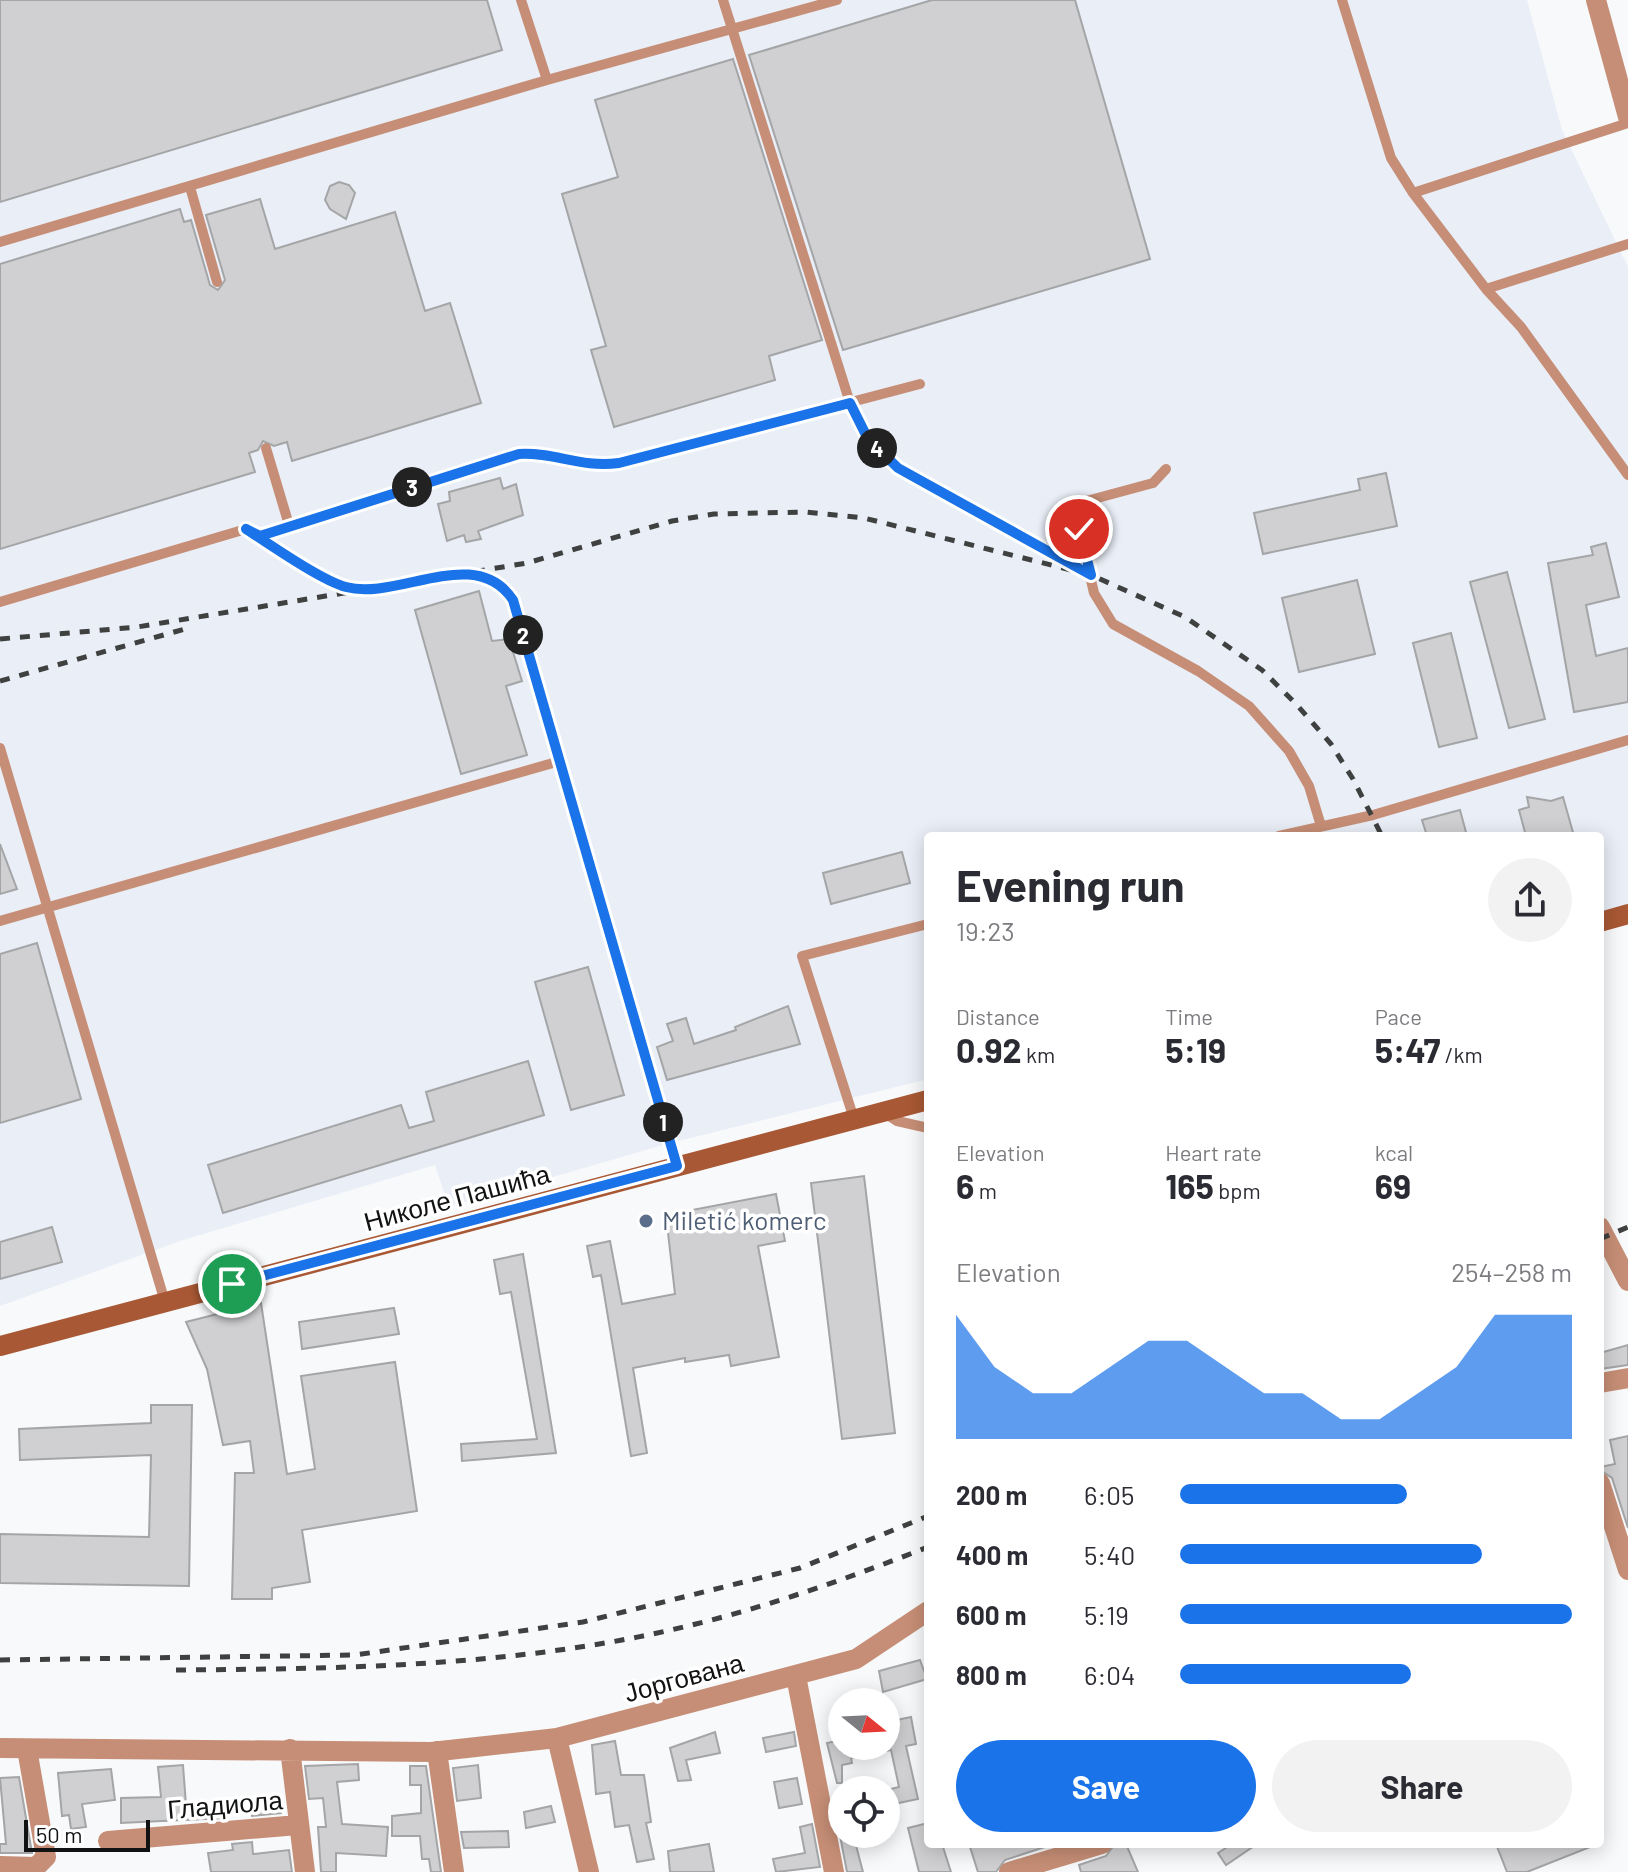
<!DOCTYPE html>
<html lang="en">
<head>
<meta charset="utf-8">
<style>
  :root { --surface:#fff; --page:#f2f2f3; --text:#2b2b33; --muted:#7c7c81; --accent:#1a73e8 }
  body { margin:0; font-family:Barlow,sans-serif; background:var(--page); color:var(--text); height:100vh; display:flex; flex-direction:column; font-size:30px; white-space:nowrap }
  * { box-sizing:border-box; margin:0 }
  p { font-size:26px; color:var(--muted) }
  .icon { flex:none; width:44px; height:44px; fill:none; stroke:currentColor; stroke-width:2; stroke-linecap:round; stroke-linejoin:round }
  .map { position:relative; flex:1; overflow:hidden }
  .side { position:absolute; left:924px; top:832px; width:680px; height:1016px; display:flex; flex-direction:column; background:var(--surface); border-radius:8px; box-shadow:0 4px 20px #0003 }
  .side>* { flex:none }
  .needle { width:52px; rotate:108deg }
  .fabs { position:absolute; left:828px; top:1688px; display:grid; gap:16px }
  .fabs a { display:grid; place-items:center; width:72px; height:72px; border-radius:50%; background:var(--surface); box-shadow:0 4px 20px #0003; font-size:40px }
  .scale { position:absolute; left:24px; bottom:20px; width:126px; box-sizing:border-box; padding-left:8px; border:4px solid #111212; border-top:0; font-size:22px; line-height:28px; white-space:nowrap; color:#111212; -webkit-text-stroke:6px #fff; paint-order:stroke }
  .pin { position:absolute; display:grid; place-items:center; width:68px; height:68px; color:#fff; margin:-34px; border:4px solid #fff; border-radius:50%; box-shadow:0 2px 8px #0007 }
  .km { position:absolute; width:40px; height:40px; margin:-20px; border-radius:50%; background:#222; color:#fff; font-size:22px; line-height:40px; text-align:center }
  .round { display:grid; place-items:center; flex:none; width:84px; height:84px; border-radius:42px; background:var(--page) }
  .overview { display:flex; align-items:center; justify-content:space-between; height:136px; padding:0 32px }
  h1 { font-size:44px; font-weight:700; line-height:60px }
  .figures { display:grid; grid-template-columns:repeat(3,1fr); gap:12px; height:136px; padding:8px 32px }
  .figures div { display:grid; align-content:center }
  .figures b { font-size:34px; font-weight:700 }
  .figures small { font-size:22px; font-weight:400 }
  .figures p { font-size:22px }
  .chart { height:224px; padding:16px 32px }
  .chart p { display:flex; justify-content:space-between }
  .chart svg { width:100%; height:144px; margin-top:8px; fill:var(--accent); opacity:.7 }
  .action { display:flex; gap:16px; margin-top:auto; padding:16px 32px }
  .action a { flex:1; height:92px; border-radius:48px; background:var(--accent); color:#fff; font-size:32px; font-weight:700; line-height:92px; text-align:center }
  .action a+a { background:var(--page); color:var(--text) }
  ul { padding:0 32px; list-style:none; font-size:26px }
  li { display:grid; grid-template-columns:128px 96px 1fr; align-items:center; height:60px }
  li i { height:20px; border-radius:10px; background:var(--accent) }
  .map>svg:first-child { display:block }
  .built { fill:#e9eef7 }
  .building { fill:#d0d0d2; stroke:#a4a5a7; stroke-width:2 }
  .lines { fill:none; stroke-linecap:round; stroke-linejoin:round }
  .lane { stroke:#c68e76; stroke-width:10 }
  .street { stroke:#c68e76; stroke-width:20 }
  .secondary { stroke:#a85834; stroke-width:20 }
  .rail { stroke:#3f4040; stroke-width:5; stroke-dasharray:10 10; stroke-linecap:butt }
  .route-casing { stroke:#fff; stroke-width:16 }
  .route { stroke:#1a73e8; stroke-width:10 }
  .service-dot { fill:#5c6f8a; stroke:#fff; stroke-width:3 }
  .labels { text-anchor:middle; stroke-width:7; stroke-linejoin:round; paint-order:stroke }
  .street-label { font-size:26px; fill:#111212; stroke:#fff }
  .service-label { font-size:26px; fill:#4e5e75; stroke:#fff; text-anchor:start }
</style>
</head>
<body>
<div class="map">
<svg width="1628" height="1872" viewBox="0 0 1628 1872">
  <rect width="100%" height="100%" fill="#f8f9fb"/>
  <!-- built -->
  <path class="built" d="M0 0H1527L1562 130 1628 267V906L1600 913V836H928V1079L670 1143 449 1207 435 1165 180 1241 0 1306Z"/>
  <!-- building -->
  <path class="building" d="M0 0H487L502 50 0 202Z
    M932 0H1075L1150 259 843 350 749 55Z
    M733 59 822 340 769 356 775 380 614 427 591 350 606 346 562 194 618 177 595 100Z
    M339 182 349 185 355 193 346 219 330 209 325 200 330 186Z
    M260 199 275 249 395 212 425 311 450 303 481 403 292 461 287 442 274 446 263 441 258 450 249 453 255 472 0 549V264L180 209 184 222 191 220 210 285 218 290 225 280 206 215Z
    M1386 473 1397 526 1263 554 1254 513 1360 490 1358 479Z
    M500 478 503 489 516 484 523 515 478 531 481 539 466 542 464 535 447 541 438 504 450 501 449 492Z
    M1606 543 1619 597 1586 605 1596 656 1628 648V702L1574 712 1548 563 1593 555 1591 547Z
    M1507 572 1545 719 1509 728 1470 582Z
    M1357 580 1375 654 1299 672 1282 598Z
    M479 591 492 641 509 639 522 681 506 686 527 755 461 774 415 610Z
    M1451 633 1477 738 1439 747 1413 643Z
    M1527 797 1551 801 1563 797 1574 836H1526L1519 810 1529 807Z
    M1460 810 1467 836H1427L1422 820Z
    M0 844 17 889 0 894Z
    M902 852 910 883 831 904 823 873Z
    M37 943 81 1099 0 1123V954Z
    M588 967 624 1095 571 1110 535 982Z
    M788 1006 800 1044 667 1080 657 1047 673 1041 667 1024 686 1018 694 1044 736 1030 735 1027Z
    M528 1061 544 1115 223 1213 208 1165 401 1105 409 1128 434 1121 426 1092Z
    M864 1176 895 1433 842 1439 811 1183Z
    M776 1194 785 1241 758 1246 779 1357 731 1366 729 1355 685 1362V1358L633 1368 647 1453 631 1456 601 1275 593 1277 587 1246 610 1241 622 1304 675 1294 666 1215Z
    M52 1227 62 1262 0 1279V1242Z
    M523 1254 556 1453 462 1461 461 1444 537 1439 511 1292 500 1294 494 1260Z
    M261 1303 287 1474 315 1469 301 1376 395 1362 417 1511 302 1530 310 1582 272 1588V1599H232L235 1473H254L250 1441 223 1445 207 1369 186 1322Z
    M394 1308 399 1334 302 1349 299 1322Z
    M1628 1345V1365L1600 1369V1353Z
    M151 1405H192L189 1586 0 1583V1534L149 1537 151 1455 20 1460 19 1429 151 1423Z
    M1628 1436V1528L1612 1478 1600 1470V1467L1615 1464 1610 1440Z
    M920 1660 927 1679 883 1692 879 1671Z
    M911 1717 916 1744 906 1746 918 1799 894 1804 891 1789 899 1787 891 1750 886 1751V1732L894 1731 892 1721Z
    M715 1732 720 1753 686 1760 691 1780 678 1781 670 1748Z
    M794 1732 796 1746 766 1752 763 1738Z
    M842 1740V1746H880L881 1752 851 1758 852 1763 842 1765V1783H837L827 1743Z
    M615 1741 621 1775H644L651 1822 646 1823 654 1859 637 1862 629 1825 615 1827 610 1792 596 1794 592 1745Z
    M358 1764 359 1780 337 1782 342 1824 388 1827 386 1856 336 1853V1872H321L318 1827H326L323 1798 309 1799 305 1766Z
    M183 1765 186 1805 224 1802 225 1818 121 1823V1798L161 1797 158 1767Z
    M478 1765 481 1798 457 1801 453 1768Z
    M410 1766H426L441 1872H431L429 1859H422L420 1836H392V1816L421 1813V1785H410Z
    M111 1769 115 1800 82 1804 86 1827 71 1829 69 1815 62 1816 58 1773Z
    M19 1777 32 1853H0V1844H6L0 1778Z
    M797 1778 802 1804 779 1808 774 1782Z
    M280 1798 281 1813 252 1816V1810L264 1809 263 1799Z
    M551 1806 555 1822 526 1828 524 1812Z
    M842 1819V1834H853L863 1872H847L837 1820Z
    M928 1823V1844H942L951 1872H919L908 1828Z
    M812 1824 820 1867 776 1872 773 1859 805 1853 800 1827Z
    M508 1831 509 1847 464 1848 461 1832Z
    M252 1842 253 1854 289 1850 292 1872H211L208 1853 233 1850 232 1844Z
    M709 1844 714 1872H670L668 1851Z
    M969 1844H1054L1005 1860 996 1872H978Z
    M1115 1844H1126L1138 1872H1081L1079 1865 1106 1856Z
    M1232 1844H1257L1226 1865 1218 1853Z
    M1496 1844H1595V1845L1527 1872H1507Z"/>
  <g class="lines">
    <!-- lane -->
    <path class="lane" d="M521 0 547 80
      M723 0 850 403 868 439 898 468 1091 575
      M1342 0 1391 158 1413 193 1486 289 1521 327 1628 475
      M190 187 217 282
      M1413 193 1628 123
      M0 242 547 80 837 0
      M1486 289 1628 244
      M266 448 289 525
      M1166 469 1153 483 1079 503 1076 516 1094 593 1113 624 1198 671 1249 706 1289 751 1309 786 1321 826
      M255 533 260 536 519 454C557 452 579 468 619 463L920 384
      M0 602 246 529C269 544 322 581 346 587 398 601 476 543 513 600L677 1166
      M0 748 165 1302
      M1279 836 1373 815 1628 740
      M0 921 560 761
      M885 1113 897 1121 928 1128
      M854 1119 802 956 928 924"/>
    <!-- street -->
    <path class="street" d="M1596 0 1628 117
      M1600 1227 1628 1281
      M1600 1383 1628 1378
      M1600 1483 1628 1570
      M796 1676 834 1872
      M557 1738 589 1872
      M0 1748 431 1752 557 1738 856 1659 928 1611
      M290 1749 305 1872
      M437 1751 454 1872
      M108 1841 298 1825
      M0 1866 36 1867 46 1857 27 1749
      M1009 1872 1102 1844"/>
    <!-- secondary -->
    <path class="secondary" d="M1600 922 1628 914
      M0 1346 928 1100"/>
    <!-- rail -->
    <path class="rail" d="M0 639 137 627 527 563 672 521 714 514 805 512 864 518 1091 575 1185 617 1262 670 1297 705 1331 744 1353 779 1382 836
      M0 681 192 627
      M1600 1239 1628 1227
      M0 1660 355 1655 583 1622 800 1568 928 1516
      M176 1670C325 1669 475 1667 622 1640 727 1621 829 1586 928 1547"/>
  </g>
  <g class="lines">
    <defs>
      <path id="route" d="M232 1284 677 1166 513 600C475 543 398 601 346 587 322 581 269 544 246 529L260 536 519 454C556 452 579 468 619 463L850 403 868 439 898 468 1091 575 1079 529"/>
    </defs>
    <!-- route casing -->
    <use href="#route" class="route-casing"/>
    <!-- route -->
    <use href="#route" class="route"/>
  </g>
  <!-- markers -->
  <circle class="service-dot" cx="646" cy="1221" r="8"/>
  <g class="labels">
    <!-- street labels -->
    <g class="street-label">
      <text transform="translate(457 1198) rotate(-15)" y="9">Николе Пашића</text>
      <text transform="translate(684 1678) rotate(-15)" y="9">Јоргована</text>
      <text transform="translate(225 1805) rotate(-5)" y="9">Гладиола</text>
    </g>
    <!-- service labels -->
    <g class="service-label">
      <text x="662" y="1230">Miletić komerc</text>
    </g>
  </g>
</svg>
<div class="fabs">
<a><svg class="needle" viewBox="-14 -14 28 28"><path d="M0-13l5 13h-10z" fill="#e53935"/><path d="M0 13l5-13h-10z" fill="#7c7c81"/></svg></a>
<a><svg class="icon" aria-label="locate" viewBox="0 0 24 24"><circle cx="12" cy="12" r="6"/><path d="M12 2v4M12 18v4M2 12h4M18 12h4"/></svg></a>
</div>
<div class="scale">50 m</div>
<div class="pin" style="left:232px;top:1284px;background:#1e9e55"><svg class="icon" aria-label="arrive" viewBox="0 0 24 24"><path d="M6 21V4h12l-3 4 3 4H6"/></svg></div>
<div class="pin" style="left:1079px;top:529px;background:#d93025"><svg class="icon" aria-label="check" viewBox="0 0 24 24"><path d="M5 12l5 5 9-10"/></svg></div>
<b class="km" style="left:663px;top:1122px">1</b>
<b class="km" style="left:523px;top:635px">2</b>
<b class="km" style="left:412px;top:487px">3</b>
<b class="km" style="left:877px;top:448px">4</b>
<section class="side">
<div class="overview"><div><h1>Evening run</h1><p>19:23</p></div><a class="round"><svg class="icon" aria-label="share" viewBox="0 0 24 24"><path d="M12 15V3M7 8l5-5 5 5M5 13v7h14v-7"/></svg></a></div>
<div class="figures">
<div><p>Distance</p><b>0.92<small> km</small></b></div>
<div><p>Time</p><b>5:19</b></div>
<div><p>Pace</p><b>5:47<small> /km</small></b></div>
</div>
<div class="figures">
<div><p>Elevation</p><b>6<small> m</small></b></div>
<div><p>Heart rate</p><b>165<small> bpm</small></b></div>
<div><p>kcal</p><b>69</b></div>
</div>
<div class="chart"><p><span>Elevation</span>254–258 m</p>
<svg viewBox="0 0 160 44" preserveAspectRatio="none"><path d="M0 44V6L10 22L20 30L30 30L40 22L50 14L60 14L70 22L80 30L90 30L100 38L110 38L120 30L130 22L140 6L150 6L160 6V44z"/></svg>
</div>
<ul>
<li><b>200 m</b>6:05<i style="width:58%"></i></li>
<li><b>400 m</b>5:40<i style="width:77%"></i></li>
<li><b>600 m</b>5:19<i style="width:100%"></i></li>
<li><b>800 m</b>6:04<i style="width:59%"></i></li>
</ul>
<div class="action"><a>Save</a><a>Share</a></div>
</section>
</div>
</body>
</html>
